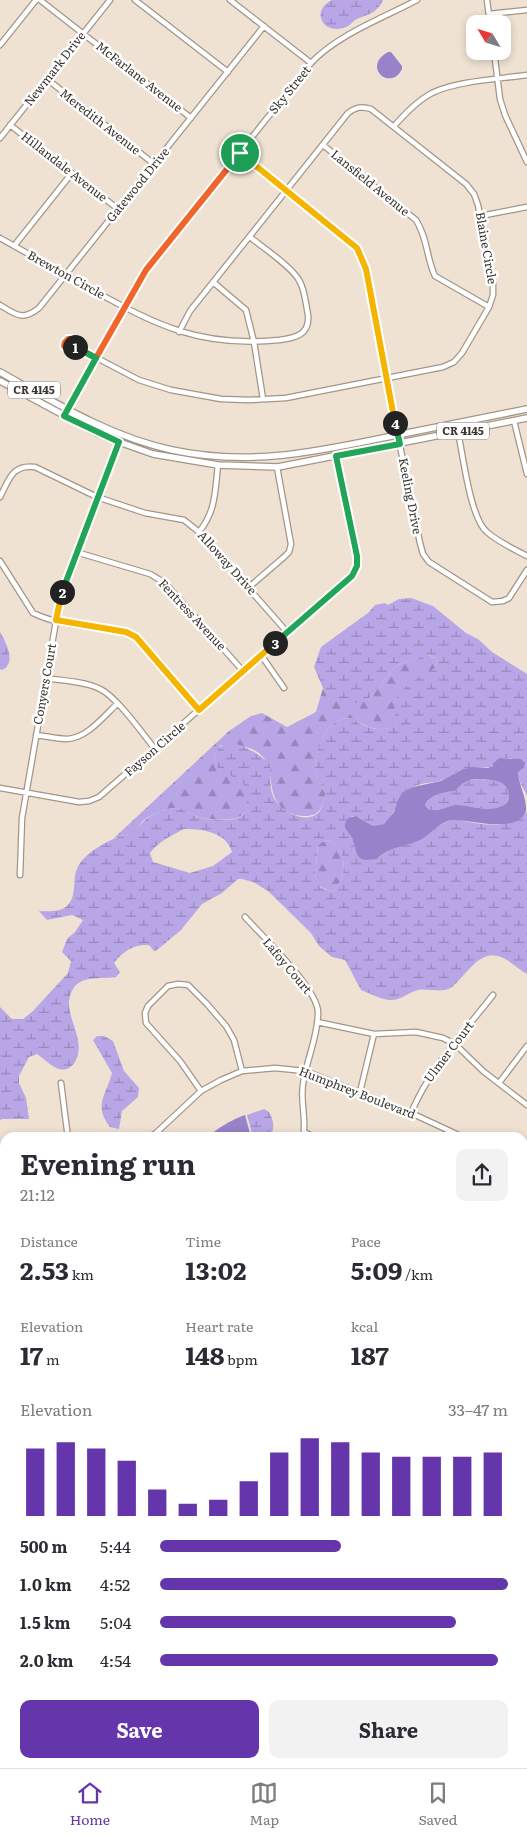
<!DOCTYPE html>
<html lang="en">
<head>
<meta charset="utf-8">
<style>
  :root { --surface:#fff; --page:#f2f2f3; --text:#2b2b33; --muted:#7c7c81; --line:#e1e1e2; --accent:#6535ac }
  body { margin:0; font-family:Literata,serif; background:var(--page); color:var(--text); height:100vh; display:flex; flex-direction:column; font-size:19px; white-space:nowrap }
  * { box-sizing:border-box; margin:0 }
  p { font-size:16px; color:var(--muted) }
  .icon { flex:none; width:28px; height:28px; fill:none; stroke:currentColor; stroke-width:2; stroke-linecap:round; stroke-linejoin:round }
  .map { position:relative; flex:1; overflow:hidden }
  .side { position:absolute; left:0px; top:1132px; width:528px; height:636px; display:flex; flex-direction:column; background:var(--surface); border-radius:15px 15px 0 0; box-shadow:0 2px 8px #0003 }
  .side>* { flex:none }
  .needle { width:32px; rotate:308deg }
  .buttons { position:absolute; left:466px; top:15px; display:grid; gap:10px }
  .buttons a { display:grid; place-items:center; width:45px; height:45px; border-radius:10px; background:var(--surface); box-shadow:0 2px 8px #0003; font-size:25px }
  .pin { position:absolute; display:grid; place-items:center; width:42px; height:42px; color:#fff; margin:-21px; border:2px solid #fff; border-radius:50%; box-shadow:0 1px 5px #0007 }
  .km { position:absolute; width:25px; height:25px; margin:-12px; border-radius:50%; background:#222; color:#fff; font-size:14px; line-height:25px; text-align:center }
  .round { display:grid; place-items:center; flex:none; width:52px; height:52px; border-radius:10px; background:var(--page) }
  .head { display:flex; align-items:center; justify-content:space-between; height:85px; padding:0 20px }
  h1 { font-size:28px; font-weight:700; line-height:38px }
  .stats { display:grid; grid-template-columns:repeat(3,1fr); gap:8px; height:85px; padding:5px 20px }
  .stats div { display:grid; align-content:center }
  .stats b { font-size:25px; font-weight:700 }
  .stats small { font-size:14px; font-weight:400 }
  .stats p { font-size:14px }
  .chart { height:140px; padding:10px 20px }
  .chart p { display:flex; justify-content:space-between }
  .chart svg { width:100%; height:90px; margin-top:5px; stroke:var(--accent); stroke-width:6 }
  .button { display:flex; gap:10px; margin-top:auto; padding:10px 20px }
  .button a { flex:1; height:58px; border-radius:10px; background:var(--accent); color:#fff; font-size:20px; font-weight:700; line-height:58px; text-align:center }
  .button a+a { background:var(--page); color:var(--text) }
  ul { padding:0 20px; list-style:none; font-size:16px }
  li { display:grid; grid-template-columns:80px 60px 1fr; align-items:center; height:38px }
  li i { height:12px; border-radius:6px; background:var(--accent) }
  .dock { display:flex; justify-content:space-around; align-items:center; height:70px; border-top:1px solid var(--line); background:var(--surface); font-size:14px; color:var(--muted) }
  .dock a { display:grid; justify-items:center; gap:2px }
  .dock .on { color:var(--accent) }
  .map>svg:first-child { display:block }
  .forest { fill:url(#forest-firs) }
  .wetland { fill:url(#wetland-marsh); fill-rule:evenodd }
  .water { fill:#9882ca; fill-rule:evenodd }
  .lines { fill:none; stroke-linecap:round; stroke-linejoin:round }
  .minor-casing { stroke:#a29688; stroke-width:7 }
  .major-casing { stroke:#a29688; stroke-width:8 }
  .minor { stroke:#fff; stroke-width:4.5 }
  .major { stroke:#fff; stroke-width:5.5 }
  .split-1-casing { stroke:#fff; stroke-width:10 }
  .split-2-casing { stroke:#fff; stroke-width:10 }
  .split-3-casing { stroke:#fff; stroke-width:10 }
  .split-4-casing { stroke:#fff; stroke-width:10 }
  .split-5-casing { stroke:#fff; stroke-width:10 }
  .split-1 { stroke:#f0652b; stroke-width:6 }
  .split-2 { stroke:#22a559; stroke-width:6 }
  .split-3 { stroke:#f5b400; stroke-width:6 }
  .split-4 { stroke:#22a559; stroke-width:6 }
  .split-5 { stroke:#f5b400; stroke-width:6 }
  .labels { text-anchor:middle; stroke-width:5; stroke-linejoin:round; paint-order:stroke }
  .shield { fill:#fff; stroke:#74716d; stroke-width:1 }
  .shield-label { font-size:11px; font-weight:bold; fill:#38342e }
  .street-label { font-size:12px; fill:#38342e; stroke:#fff }
</style>
</head>
<body>
<div class="map">
<svg width="527" height="1768" viewBox="0 0 527 1768">
  <defs>
    <pattern id="forest-firs" width="22" height="20" patternUnits="userSpaceOnUse" patternTransform="scale(1.25)"><rect width="22" height="20" fill="#b8a6e6"/><path d="M5 1l3.5 6h-7zM16 11l3.5 6h-7z" fill="#9788bb"/></pattern>
    <pattern id="wetland-marsh" width="20" height="14" patternUnits="userSpaceOnUse" patternTransform="scale(1.25)"><rect width="20" height="14" fill="#b8a6e6"/><path d="M1 5h8M5 5V1M11 12h8M15 12V8" fill="none" stroke="#9788bb"/></pattern>
  </defs>
  <rect width="100%" height="100%" fill="#efe2d3"/>
  <!-- forest -->
  <path class="forest" d="M428 655 437 659 435 668 404 689 395 705 397 726C383 731 373 730 360 723 359 723 353 719 353 719 328 713 315 750 315 769 315 776 323 787 326 794 321 807 321 816 305 816 298 816 292 814 286 811 264 795 277 773 262 756 252 745 234 745 221 745 200 773 239 770 247 789 249 794 247 803 247 808 244 824 210 820 199 817 192 816 185 809 178 808 168 807 153 814 145 819 141 822 139 828 135 831 130 835 120 836 114 838L229 731 251 716 262 713 287 727 316 712 323 688 328 694 368 700 395 667 403 663Z
    M329 840C348 851 348 877 333 892L319 886 315 876 318 845 322 842Z"/>
  <!-- wetland -->
  <path class="wetland" d="M332 0H383C378 11 371 14 359 18 354 19 350 27 343 28 323 34 310 11 332 0Z
    M411 598 433 606 466 633 478 639 492 652 527 674V795C522 787 519 782 518 771L521 769 512 758H499L495 766C484 769 474 766 464 769 455 772 448 779 439 781 431 783 420 783 413 787 399 796 396 813 384 824L373 826 360 818 352 816 345 828 352 838 357 855 377 859C388 847 405 846 420 840 424 838 426 835 429 832 436 826 445 822 454 819 476 823 511 833 527 811V974C518 969 509 959 498 956 478 951 465 977 452 987 442 994 429 988 418 990 409 992 400 1001 390 1000 380 999 369 993 361 990L345 960 332 957 326 952 319 946 311 933 268 891 253 882 242 879H238L222 893 202 904 181 930 157 950 154 951 149 945C134 944 123 951 114 963L120 972 116 977C104 979 85 976 76 985 72 989 69 997 69 1003 69 1023 86 1042 75 1062 71 1068 65 1071 59 1069 52 1067 43 1058 37 1054L29 1057 19 1076V1083L26 1098 29 1119H2L0 1120V1007L12 1019H23L33 1011 68 973 71 961 62 952 67 939 75 932 83 920 72 915 47 920 39 911C59 912 72 911 74 888 75 881 74 875 77 869 82 856 99 846 111 840 118 836 126 836 132 832 138 830 141 823 146 819 153 814 168 807 178 808 185 809 191 815 198 817 210 820 232 823 243 815 247 812 247 806 247 801 249 771 222 780 216 764 214 759 215 754 218 749 227 738 242 745 252 751 259 754 264 759 270 765 271 775 269 786 273 796 279 810 306 826 319 812 322 808 324 799 326 794 323 787 315 776 315 769 315 750 328 713 353 719 354 719 359 723 359 723 372 730 382 731 397 726 396 720 394 712 395 706 396 687 421 677 435 668L437 659 429 655 403 663 395 667 368 700 358 703H341L328 694 323 688 314 667 321 647 368 613 375 605 385 603 388 605 399 599ZM184 829C203 829 226 832 232 852L213 866 190 873 153 862 150 853C159 841 171 836 184 829ZM329 840C348 851 348 877 333 892L320 887 315 876 318 845 322 842Z
    M0 632C6 642 17 663 2 670L0 669Z
    M472 779C486 780 508 777 509 796 509 800 508 803 504 805 488 814 470 804 455 805 448 806 440 811 433 810 428 810 427 808 425 804 431 794 445 792 455 791L462 784Z
    M97 1036H104L113 1041 124 1071 139 1088 138 1097 122 1111 119 1129 110 1127C93 1105 106 1096 112 1073L93 1040Z
    M264 1109 269 1112C274 1121 275 1128 270 1137H253L247 1115Z
    M0 1491 5 1497V1583L0 1595Z"/>
  <!-- water -->
  <path class="water" d="M388 52H391L402 66V69C391 92 361 67 388 52Z
    M499 758 521 759 525 763 524 767 518 772C519 786 527 798 526 811 517 835 471 819 454 820 441 820 432 833 422 839 407 847 389 846 377 859L365 860 361 859 357 855 352 838 345 828V824L348 818 356 816 373 826 384 824 394 812 398 800 403 792 413 787 441 781 463 769 473 767 487 768 494 766V763ZM472 779C486 780 508 777 509 796 509 800 508 803 504 805 488 814 470 804 455 805 448 806 440 811 433 810 428 810 427 808 425 804 431 794 445 792 455 791L462 784Z
    M245 1115 251 1137H210C214 1129 236 1118 245 1115Z
    M5 1278V1494L0 1488V1279Z
    M523 1442 527 1446V1768H366L363 1764H522Z
    M5 1588V1737L0 1733V1600Z
    M49 1764H334L326 1768H56Z"/>
  <g class="lines">
    <defs>
      <path id="minor" d="M40 0 191 118
        M135 0 228 72
        M230 0 311 63
        M487 0 490 24
        M489 14 527 10
        M0 45 36 0
        M494 51 500 99 505 115 527 162
        M47 79 154 164
        M10 125 118 209
        M394 126C405 114 417 101 432 93 456 81 499 79 527 75
        M0 138 110 0
        M323 145 416 220C428 239 426 257 435 276L489 307
        M240 153 357 248 366 269 386 378 420 543 423 554 429 562 492 602 503 601 509 598 527 570
        M480 216 527 207
        M0 238C30 255 60 271 89 288 156 325 200 348 279 340 295 338 310 335 308 315 306 305 305 291 300 282 294 268 262 247 250 237
        M14 246 72 173
        M213 282 246 310 254 342 263 399
        M0 305C16 315 23 321 39 308L264 26
        M74 346 71 349H67L64 346 65 342 68 339H72L74 342V346L139 380 171 390 221 399 249 400 286 398 443 367 454 362 462 353 489 307 493 295V283L478 205 474 194 466 184 371 109C362 106 356 107 348 113L190 311 179 332
        M66 412 134 289 146 270 311 63C337 35 383 18 417 0
        M514 421 527 474
        M458 432C463 455 470 518 487 532 498 542 514 549 527 556
        M0 497C9 480 12 464 35 467L97 497 145 513 184 520 199 532 287 632
        M199 532C216 511 215 491 218 465
        M76 552 150 574 165 583 243 671
        M0 561 33 613C59 626 97 627 126 632L136 637 199 710
        M248 588 284 557 289 552 291 544 277 467
        M261 655 284 688
        M46 678C63 681 84 681 100 689 117 697 142 733 155 749
        M36 735C46 736 57 739 67 739 87 738 103 717 117 704
        M0 788 79 802 89 801 99 797 352 576 357 566V556L337 456
        M20 875 22 818 60 598 119 442
        M245 917C262 936 319 990 318 1013 318 1037 306 1061 303 1084 300 1102 307 1120 303 1138
        M317 1022 374 1034 416 1032 443 1038 455 1044 483 1071 527 1105
        M61 1083 68 1138
        M499 1083 527 1046
        M201 1091 180 1061 146 1023 145 1013 148 1006 168 986 178 984 188 985 207 1004 226 1026 234 1040 242 1071
        M360 1092 374 1034
        M411 1113C430 1068 464 1032 493 995
        M304 1132 316 1138
        M148 1138 156 1133 201 1091 221 1080 242 1071 275 1068 305 1071 411 1113 465 1138
        M0 1173H5
        M522 1178 527 1182
        M0 1232H5
        M522 1278 527 1272
        M522 1328 527 1331"/>
      <path id="major" d="M0 372C54 402 110 437 172 450 252 467 319 451 397 435 440 426 484 418 527 409
        M0 381 97 433 119 442 153 454 218 465 278 467 527 418"/>
    </defs>
    <!-- minor casing -->
    <use href="#minor" class="minor-casing"/>
    <!-- major casing -->
    <use href="#major" class="major-casing"/>
    <!-- minor -->
    <use href="#minor" class="minor"/>
    <!-- major -->
    <use href="#major" class="major"/>
  </g>
  <g class="lines">
    <defs>
      <path id="split-1" d="M75 347 74 346V342L72 339H68L65 342 64 346 67 349H71L74 346 96 358 146 270 240 153"/>
      <path id="split-2" d="M62 592 119 442 64 416 96 358 75 347"/>
      <path id="split-3" d="M62 592 56 620 126 632 136 637 199 710 275 643"/>
      <path id="split-4" d="M275 643 352 576 357 566V556L336 456 400 444 395 423"/>
      <path id="split-5" d="M240 153 357 248 366 269 395 423"/>
    </defs>
    <!-- split-1 casing -->
    <use href="#split-1" class="split-1-casing"/>
    <!-- split-2 casing -->
    <use href="#split-2" class="split-2-casing"/>
    <!-- split-3 casing -->
    <use href="#split-3" class="split-3-casing"/>
    <!-- split-4 casing -->
    <use href="#split-4" class="split-4-casing"/>
    <!-- split-5 casing -->
    <use href="#split-5" class="split-5-casing"/>
    <!-- split-1 -->
    <use href="#split-1" class="split-1"/>
    <!-- split-2 -->
    <use href="#split-2" class="split-2"/>
    <!-- split-3 -->
    <use href="#split-3" class="split-3"/>
    <!-- split-4 -->
    <use href="#split-4" class="split-4"/>
    <!-- split-5 -->
    <use href="#split-5" class="split-5"/>
  </g>
  <g class="labels">
    <!-- shield labels -->
    <g class="shield">
      <rect x="8" y="381.5" width="52" height="17" rx="4"/>
      <rect x="437" y="422.5" width="52" height="17" rx="4"/>
    </g>
    <g class="shield-label">
      <text x="34" y="394">CR 4145</text>
      <text x="463" y="435">CR 4145</text>
    </g>
    <!-- street labels -->
    <g class="street-label">
      <text transform="translate(55 69) rotate(-52)" y="4">Newmark Drive</text>
      <text transform="translate(139 77) rotate(38)" y="4">McFarlane Avenue</text>
      <text transform="translate(290 90) rotate(-51)" y="4">Sky Street</text>
      <text transform="translate(100 122) rotate(38)" y="4">Meredith Avenue</text>
      <text transform="translate(64 167) rotate(38)" y="4">Hillandale Avenue</text>
      <text transform="translate(370 183) rotate(39)" y="4">Lansfield Avenue</text>
      <text transform="translate(138 185) rotate(-51)" y="4">Gatewood Drive</text>
      <text transform="translate(486 248) rotate(80)" y="4">Blaine Circle</text>
      <text transform="translate(66 275) rotate(29)" y="4">Brewton Circle</text>
      <text transform="translate(410 496) rotate(79)" y="4">Keeling Drive</text>
      <text transform="translate(227 563) rotate(48)" y="4">Alloway Drive</text>
      <text transform="translate(192 615) rotate(47)" y="4">Fentress Avenue</text>
      <text transform="translate(45 684) rotate(-80)" y="4">Conyers Court</text>
      <text transform="translate(155 749) rotate(-41)" y="4">Fayson Circle</text>
      <text transform="translate(287 966) rotate(50)" y="4">Lafoy Court</text>
      <text transform="translate(449 1052) rotate(-53)" y="4">Ulmer Court</text>
      <text transform="translate(357 1093) rotate(21)" y="4">Humphrey Boulevard</text>
    </g>
  </g>
</svg>
<div class="buttons">
<a><svg class="needle" viewBox="-14 -14 28 28"><path d="M0-13l5 13h-10z" fill="#e53935"/><path d="M0 13l5-13h-10z" fill="#7c7c81"/></svg></a>
</div>
<div class="pin" style="left:240px;top:153px;background:#1e9e55"><svg class="icon" aria-label="arrive" viewBox="0 0 24 24"><path d="M6 21V4h12l-3 4 3 4H6"/></svg></div>
<b class="km" style="left:75px;top:347px">1</b>
<b class="km" style="left:62px;top:592px">2</b>
<b class="km" style="left:275px;top:643px">3</b>
<b class="km" style="left:395px;top:423px">4</b>
<section class="side">
<div class="head"><div><h1>Evening run</h1><p>21:12</p></div><a class="round"><svg class="icon" aria-label="share" viewBox="0 0 24 24"><path d="M12 15V3M7 8l5-5 5 5M5 13v7h14v-7"/></svg></a></div>
<div class="stats">
<div><p>Distance</p><b>2.53<small> km</small></b></div>
<div><p>Time</p><b>13:02</b></div>
<div><p>Pace</p><b>5:09<small> /km</small></b></div>
</div>
<div class="stats">
<div><p>Elevation</p><b>17<small> m</small></b></div>
<div><p>Heart rate</p><b>148<small> bpm</small></b></div>
<div><p>kcal</p><b>187</b></div>
</div>
<div class="chart"><p><span>Elevation</span>33–47 m</p>
<svg viewBox="0 0 160 44" preserveAspectRatio="none"><path d="M5 44V11M15 44V8M25 44V11M35 44V17M45 44V31M55 44V38M65 44V36M75 44V27M85 44V13M95 44V6M105 44V8M115 44V13M125 44V15M135 44V15M145 44V15M155 44V13"/></svg>
</div>
<ul>
<li><b>500 m</b>5:44<i style="width:52%"></i></li>
<li><b>1.0 km</b>4:52<i style="width:100%"></i></li>
<li><b>1.5 km</b>5:04<i style="width:85%"></i></li>
<li><b>2.0 km</b>4:54<i style="width:97%"></i></li>
</ul>
<div class="button"><a>Save</a><a>Share</a></div>
</section>
</div>
<nav class="dock">
<a class="on"><svg class="icon" aria-label="home" viewBox="0 0 24 24"><path d="M3 11l9-7 9 7M6 9v11h12V9"/></svg>Home</a>
<a><svg class="icon" aria-label="map" viewBox="0 0 24 24"><path d="M3 6l6-2 6 2 6-2v14l-6 2-6-2-6 2zM9 4v14M15 6v14"/></svg>Map</a>
<a><svg class="icon" aria-label="saved" viewBox="0 0 24 24"><path d="M7 4h10v16l-5-4-5 4z"/></svg>Saved</a>
</nav>
</body>
</html>
